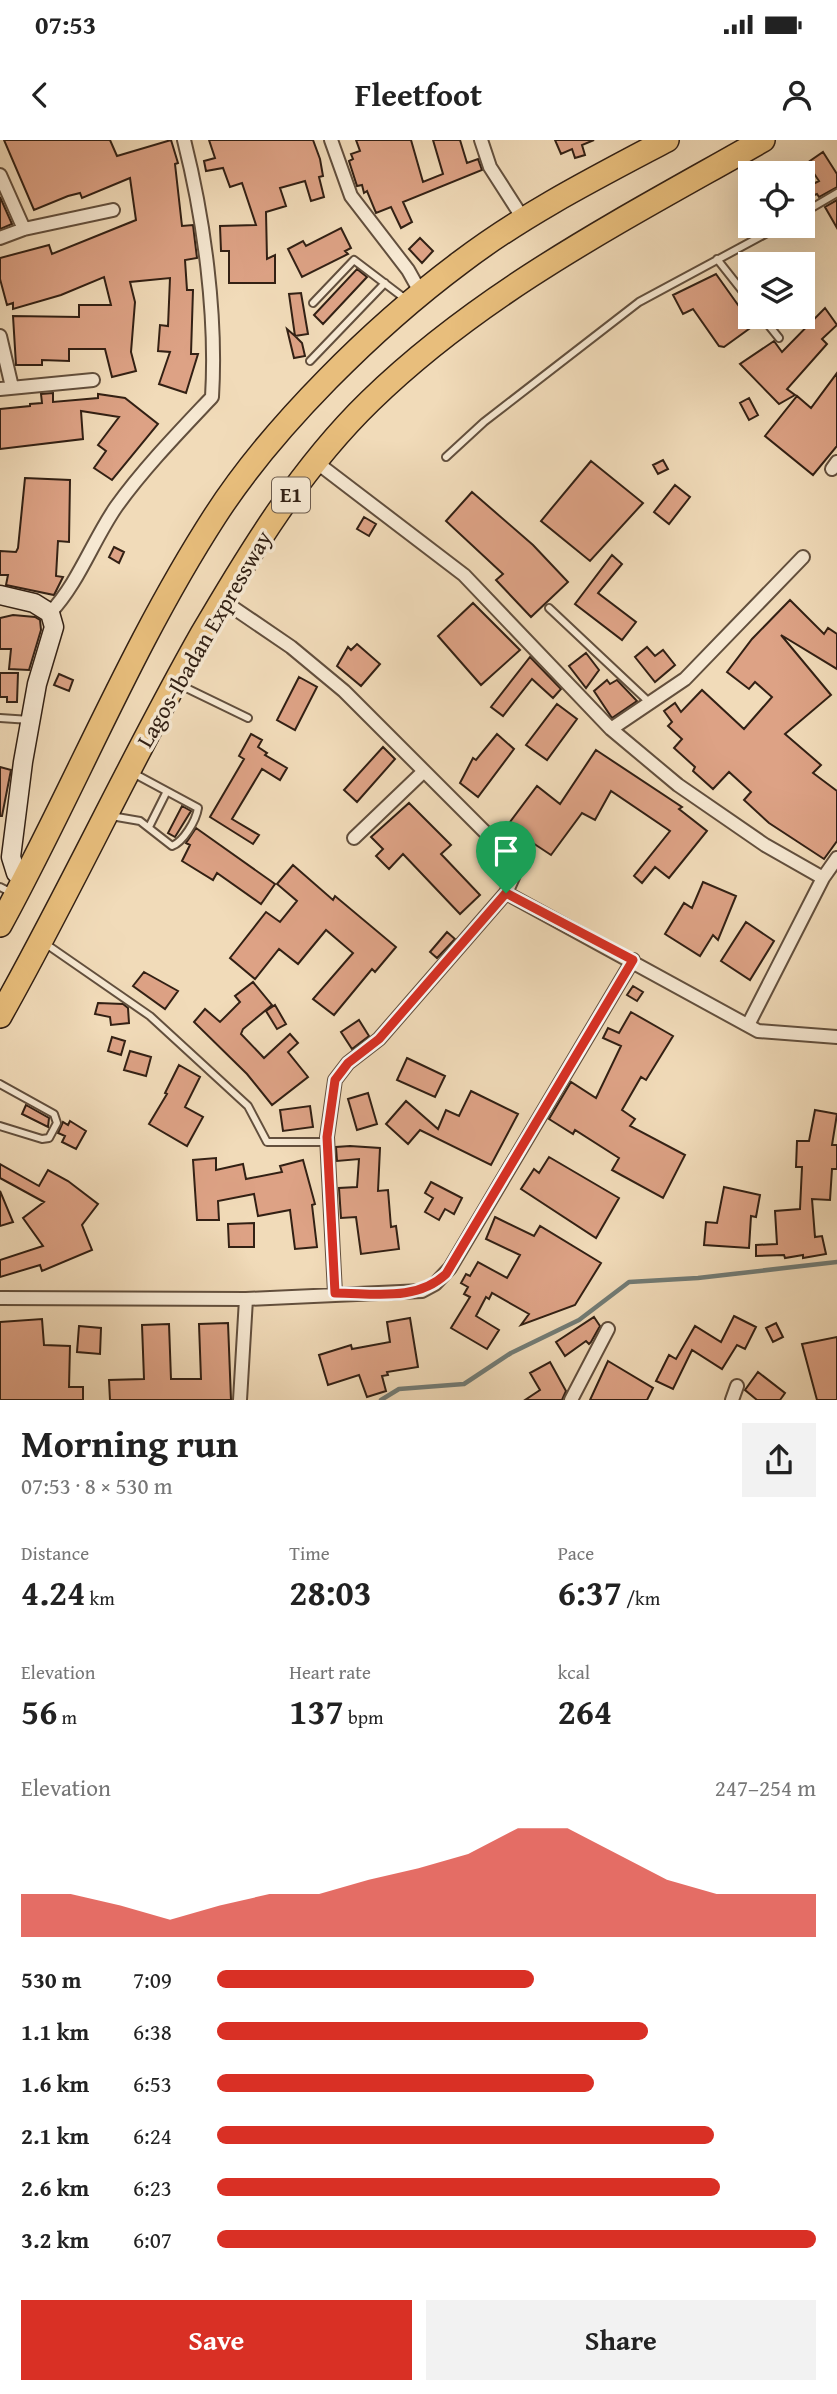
<!DOCTYPE html>
<html lang="en">
<head>
<meta charset="utf-8">
<style>
  :root { --surface:#fff; --page:#f2f2f2; --text:#222; --muted:#767676; --accent:#d93025 }
  body { margin:0; font-family:"Gentium Book Plus",serif; background:var(--page); color:var(--text); height:100vh; display:flex; flex-direction:column; font-size:26px; white-space:nowrap }
  * { box-sizing:border-box; margin:0 }
  p { font-size:23px; color:var(--muted) }
  .icon { flex:none; width:38px; height:38px; fill:none; stroke:currentColor; stroke-width:2; stroke-linecap:round; stroke-linejoin:round }
  .map { position:relative; height:1260px; overflow:hidden }
  .sheet { display:flex; flex-direction:column; background:var(--surface); flex:1 }
  .sheet>* { flex:none }
  .controls { position:absolute; left:738px; top:21px; display:grid; gap:14px }
  .controls a { display:grid; place-items:center; width:77px; height:77px; border-radius:0px; background:var(--surface); box-shadow:0 7px 28px #0002; font-size:35px }
  .pin { position:absolute; display:grid; place-items:center; width:60px; height:60px; color:#fff; margin:-72px -30px; border-radius:50% 50% 50% 0; rotate:-45deg; box-shadow:0 0 7px #0007 }
  .pin .icon { rotate:45deg }
  .round { display:grid; place-items:center; flex:none; width:74px; height:74px; border-radius:0px; background:var(--page) }
  .head { display:flex; align-items:center; justify-content:space-between; height:119px; padding:0 21px }
  h1 { font-size:38px; font-weight:800; line-height:52px }
  .stats { display:grid; grid-template-columns:repeat(3,1fr); gap:10px; height:119px; padding:7px 21px }
  .stats div { display:grid; align-content:center }
  .stats b { font-size:35px; font-weight:800 }
  .stats small { font-size:19px; font-weight:400 }
  .stats p { font-size:19px }
  .chart { height:196px; padding:14px 21px }
  .chart p { display:flex; justify-content:space-between }
  .chart svg { width:100%; height:126px; margin-top:7px; fill:var(--accent); opacity:.7 }
  .cta { display:flex; gap:14px; margin-top:auto; padding:14px 21px }
  .cta a { flex:1; height:80px; border-radius:0px; background:var(--accent); color:#fff; font-size:28px; font-weight:800; line-height:80px; text-align:center }
  .cta a+a { background:var(--page); color:var(--text) }
  ul { padding:0 21px; list-style:none; font-size:23px }
  li { display:grid; grid-template-columns:112px 84px 1fr; align-items:center; height:52px }
  li i { height:18px; border-radius:9px; background:var(--accent) }
  .status { display:flex; justify-content:space-between; align-items:center; height:49px; padding:0 35px; background:var(--surface); direction:ltr }
  .status svg { height:19px; fill:currentColor }
  header { display:flex; justify-content:space-between; align-items:center; height:91px; padding:0 21px; background:var(--surface); font-size:32px; font-weight:800 }
  .map>svg:first-child { display:block }
  .lines { fill:none; stroke-linecap:round; stroke-linejoin:round }
  .stream { stroke:#727c76; stroke-width:4.5 }
  .building { fill:#dda285; stroke:#322014; stroke-width:2 }
  .lane-casing { stroke:#624f3d; stroke-width:10 }
  .street-casing { stroke:#624f3d; stroke-width:16 }
  .secondary-casing { stroke:#322014; stroke-width:21 }
  .highway-casing { stroke:#322014; stroke-width:26 }
  .lane { stroke:#f6e8d2; stroke-width:6 }
  .street { stroke:#f6e8d2; stroke-width:12 }
  .secondary { stroke:#f6e8d2; stroke-width:18 }
  .highway { stroke:#e8be7c; stroke-width:23 }
  .route-casing { stroke:#fff; stroke-width:14 }
  .route { stroke:#d93025; stroke-width:9 }
  .labels { text-anchor:middle; stroke-width:7; stroke-linejoin:round; paint-order:stroke }
  .shield { fill:#f6e8d2; stroke:#6d5c4d; stroke-width:2 }
  .shield-label { font-size:21px; font-weight:bold; fill:#322014 }
  .street-label { font-size:23px; fill:#322014; stroke:#f6e8d2 }
</style>
</head>
<body>
<div class="status"><b>07:53</b><svg viewBox="0 0 49 12"><path d="M0 12V9h3v3zM5 12V6h3v6zM10 12V3h3v9zM15 12V0h3v12zM26 1h20v11H26zM47 4h2v5h-2z"/></svg></div>
<header><svg class="icon" aria-label="back" viewBox="0 0 24 24"><path d="M15 5l-7 7 7 7"/></svg>Fleetfoot<svg class="icon" aria-label="person" viewBox="0 0 24 24"><circle cx="12" cy="8" r="4"/><path d="M4 21q1-7 8-7t8 7"/></svg></header>
<div class="map">
<svg width="837" height="1260" viewBox="0 0 837 1260">
  <rect width="100%" height="100%" fill="#f1dbb9"/>
  <filter id="stains"><feTurbulence type="fractalNoise" baseFrequency=".00286" numOctaves="4"/><feColorMatrix values="0 0 0 0 .2 0 0 0 0 .09 0 0 0 0 .02 0 0 0 .5 -.17"/></filter>
  <radialGradient id="worn" r=".72"><stop offset=".6" stop-color="#630" stop-opacity="0"/><stop offset="1" stop-color="#630" stop-opacity=".3"/></radialGradient>
  <g class="lines">
    <!-- stream -->
    <path class="stream" d="M381 1260 399 1249 464 1244 511 1213 579 1180 629 1142 698 1138 837 1122"/>
  </g>
  <!-- building -->
  <path class="building" d="M4 0H110L117 16 171 0 178 23 175 24 182 86 193 85 197 118 185 120 187 150H193L191 214H198L186 253 159 244 170 212 158 211 160 185 168 186 170 138 130 142 135 162 131 212 136 231 112 237 105 209H69V221L42 220V225H16L13 176 79 177V165H111L104 137 61 155 13 169V163L7 165 0 139V118L49 105 52 114 136 80 130 38 82 58 80 53 68 56 34 70Z
    M209 0H313L320 19 323 36 319 37 324 57 311 61 305 41 280 48 286 66 266 72 267 119 275 115V143H229V111H221L220 86 256 85 242 43 230 47 223 28 206 31 204 21 215 18Z
    M356 0H411L423 42 443 34 433 0H460L467 23 478 19 482 30 403 62 412 82 401 88 391 67 376 73 367 51 364 53 362 45 357 46 349 21 353 19 351 14 360 11Z
    M555 0H594L582 5 585 15 575 18 572 9 561 14Z
    M823 12 837 34V47L819 57 817 54 812 56 807 47 819 41 807 23Z
    M0 57 12 84 0 89Z
    M837 60V88L825 67Z
    M341 88 351 108 345 111 348 114 302 137 288 109 303 101 306 106Z
    M420 98 433 111 422 123 409 109Z
    M357 129 367 137 323 184 314 175Z
    M716 134 753 186 724 207 719 206 693 169 683 174 673 155Z
    M301 153 308 194 295 196 302 203 305 216 294 218 287 189 295 196 289 154Z
    M825 168 837 185 822 199 827 204 787 249 795 255 779 264 740 224 774 201 782 212Z
    M837 233V306L813 335 765 296 797 256 811 268Z
    M53 253V262L98 258V254L125 258 158 284 112 340 94 328 106 311 98 305 119 277 81 271 83 299 0 309V269L30 266V264L42 263 41 254Z
    M749 258 758 275 749 280 740 263Z
    M663 320 668 329 658 334 653 325Z
    M591 321 643 363 590 421 541 381Z
    M25 338 70 340 69 402 58 401 56 436 63 437 54 455 6 445 8 435H0V411L16 412 18 408Z
    M675 345 690 357 669 384 654 372Z
    M472 352 533 405 568 442 531 477 496 440 503 434 446 381Z
    M364 377 376 384 369 396 357 389Z
    M114 407 124 412 119 423 109 417Z
    M612 415 622 424 598 453 636 482 622 500 575 464Z
    M790 460 824 494 828 488 837 494V529L781 495 831 555 785 594 821 625 813 633 837 651V701L824 719 769 683 744 660 751 652 729 632 713 649 693 631 695 627 674 608 682 599 668 586 672 582 664 571 675 563 681 572 702 550 744 589 772 557 755 542 749 549 727 532 752 499Z
    M473 463 520 510 481 545 438 496Z
    M13 475 35 477 40 480 41 490 29 530 9 529 11 509H0V478Z
    M357 504 380 524 361 546 337 526 348 507 351 510Z
    M647 507 655 516 663 510 675 525 655 542 635 517Z
    M586 513 599 530 586 548 569 526Z
    M530 517 561 549 553 558 532 539 503 576 491 567Z
    M0 533H18L17 562H7V557H0Z
    M59 534 73 540 69 551 54 545Z
    M299 537 317 547 295 590 277 580Z
    M607 540 610 544 617 540 637 561 612 578 594 551Z
    M557 564 577 579 547 620 526 605Z
    M251 594 262 600 258 607 267 613 265 615 287 628 280 640 262 629 232 679 259 695 253 704 210 677 244 619 239 616Z
    M497 594 514 609 478 657 460 643 473 618 476 620Z
    M383 607 395 619 357 662 344 650Z
    M596 610 682 667 679 669 707 691 669 738 655 727 642 743 634 736 670 691 611 651 595 680 582 673 551 715 507 686 537 646 560 664Z
    M0 627 11 630 2 676H0Z
    M409 663 451 705 441 714 480 755 460 774 403 714 389 729 376 716 383 709 371 697Z
    M182 666 191 671 175 697 168 693Z
    M196 688 275 744 261 764 217 733 213 740 182 721 190 705 186 703Z
    M293 725 333 760 335 756 396 807 375 832 372 829 334 875 313 859 353 813 326 790 298 824 279 809 255 839 230 818 266 772 280 782 297 761 277 744Z
    M703 742 736 756 718 800 713 795 700 816 665 794 684 763 692 768Z
    M746 782 774 801 750 840 721 821Z
    M447 792 455 799 437 818 430 812Z
    M144 832 178 851 165 869 133 846Z
    M253 842 272 865 243 889 241 894 264 918 290 894 298 903 288 912 308 937 272 965 247 934 194 882 205 869 220 882 240 862 235 856Z
    M633 846 643 852 637 861 627 855Z
    M98 863 123 864 128 868 129 883 111 885 110 877 95 874Z
    M275 865 286 884 277 889 266 871Z
    M631 872 673 896 646 940 641 937 622 970 635 979 630 986 685 1015 663 1058 612 1030 619 1018 575 990 573 994 549 979 571 942 596 958 621 906 603 898 608 888 619 893Z
    M359 880 369 896 352 909 341 892Z
    M112 897 125 901 121 915 108 911Z
    M130 911 151 917 146 936 124 930Z
    M407 918 445 936 435 957 397 940Z
    M179 925 200 937 185 967 203 977 187 1006 149 984 167 954 165 953Z
    M471 951 518 974 491 1025 420 990 408 1004 386 984 406 961 438 989 446 970 459 976Z
    M368 953 377 984 357 990 348 959Z
    M26 965 49 978 48 987 22 974Z
    M310 966 313 987 283 991 280 970Z
    M815 970 837 974 832 1005H837V1029H832L830 1060 812 1059 815 1097 822 1096 826 1114 803 1118V1115L785 1118 784 1115 756 1116V1105L777 1104 775 1071 800 1069 802 1027H796L797 1001H809Z
    M70 981 86 991 76 1009 62 1002 65 996 58 993 63 982 68 985Z
    M350 1006 380 1008 378 1051 388 1050 391 1087 396 1086 399 1109 361 1114 356 1077 341 1078 339 1048 357 1047 359 1019 337 1021 336 1007Z
    M549 1017 619 1058 596 1098 521 1049 534 1029 539 1033Z
    M216 1018V1030L243 1024 246 1039 282 1032 280 1026 303 1020 315 1064 312 1065 317 1107 295 1109 290 1070 258 1076 254 1054 218 1061 219 1080H197L193 1020Z
    M0 1024 39 1046 48 1030 68 1041 98 1064 82 1085 92 1110 42 1131 40 1125 0 1137V1120L43 1106 23 1078 44 1062 0 1038Z
    M431 1042 462 1058 454 1074 445 1069 439 1080 425 1072 433 1058 425 1053Z
    M724 1047 760 1055 756 1077 751 1076 749 1108 704 1105 706 1082 717 1083Z
    M0 1051 13 1082 0 1086Z
    M495 1077 534 1096 540 1086 601 1123 575 1165 521 1185 529 1174 492 1153 489 1159 486 1157 476 1176 499 1190 487 1209 451 1188 470 1157 464 1154 468 1147 461 1143 466 1134 470 1136 478 1122 507 1138 520 1115 486 1099Z
    M254 1083V1107H229L228 1084Z
    M734 1176 756 1187 745 1209 737 1205 722 1229 692 1210 673 1249 656 1241 669 1215 676 1219 695 1186 721 1202Z
    M594 1177 600 1186 591 1202 589 1204 586 1201 565 1216 556 1202Z
    M410 1178 418 1227 387 1232 388 1235 382 1236 386 1251 367 1257 359 1235 328 1245 319 1215 351 1205 352 1209 390 1202 387 1182Z
    M42 1179 44 1205 70 1206 69 1247H83V1260H0V1182Z
    M228 1183 231 1260H110L109 1240 144 1239 142 1185 169 1184 171 1239H201L199 1184Z
    M776 1183 783 1197 773 1202 766 1188Z
    M79 1186 101 1188 100 1214 77 1212Z
    M837 1197V1260H817L802 1204Z
    M608 1221 653 1248 647 1260H590Z
    M550 1222 566 1251 562 1260H525L540 1250 530 1233Z
    M758 1232 785 1253 780 1260H757L745 1250Z"/>
  <g class="lines">
    <defs>
      <path id="lane" d="M803 73 837 53
        M717 119 751 162
        M313 163 354 120 408 161
        M762 177 779 198
        M310 221 385 143
        M446 317 484 282 639 162 780 86
        M549 468 650 563
        M180 545 248 578
        M0 578 30 580
        M111 676 140 681 172 706C183 702 196 681 198 668L133 633
        M149 687 166 653
        M0 747 12 753
        M46 804 150 876 248 966 267 1002H328
        M0 944 54 974 57 983 49 998 42 999 0 986"/>
      <path id="street" d="M331 0 351 56 408 130 422 155
        M481 0 490 27 524 80
        M0 35 24 89
        M0 98 24 89 113 70
        M0 196 12 247
        M0 249 93 240
        M316 322 464 435 611 589 678 645 765 705 823 738
        M832 329 837 322
        M222 460 291 507 344 551 509 716 517 728 506 753 379 899 348 923 335 940 327 997 335 1153
        M50 473C79 442 92 402 116 367 144 328 179 292 212 257 217 175 204 79 184 0
        M611 589 685 539 803 417
        M354 698 423 632
        M506 753 758 891 837 897
        M748 885 823 738 837 718
        M0 1158 246 1159 422 1151 435 1144 450 1128 633 820
        M240 1260 246 1159
        M571 1260 608 1189
        M732 1260 737 1246"/>
      <path id="secondary" d="M0 455 34 463 50 473 54 487 37 544 23 622 11 717 16 733 25 742"/>
      <path id="highway" d="M0 785C74 650 131 506 215 376 273 286 375 186 461 122 524 74 597 37 667 0
        M0 876C71 750 131 619 202 494 250 412 301 328 370 261 484 150 626 78 763 0"/>
    </defs>
    <!-- lane casing -->
    <use href="#lane" class="lane-casing"/>
    <!-- street casing -->
    <use href="#street" class="street-casing"/>
    <!-- secondary casing -->
    <use href="#secondary" class="secondary-casing"/>
    <!-- highway casing -->
    <use href="#highway" class="highway-casing"/>
    <!-- lane -->
    <use href="#lane" class="lane"/>
    <!-- street -->
    <use href="#street" class="street"/>
    <!-- secondary -->
    <use href="#secondary" class="secondary"/>
    <!-- highway -->
    <use href="#highway" class="highway"/>
  </g>
  <g class="lines">
    <defs>
      <path id="route" d="M506 753 633 820 446 1134C416 1162 374 1153 335 1153L327 997 335 940 348 923 379 899Z"/>
    </defs>
    <!-- route casing -->
    <use href="#route" class="route-casing"/>
    <!-- route -->
    <use href="#route" class="route"/>
  </g>
  <g class="labels">
    <!-- shield labels -->
    <rect class="shield" x="272" y="337.5" width="38" height="35" rx="5"/>
    <g class="shield-label">
      <text x="291" y="362">E1</text>
    </g>
    <!-- street labels -->
    <g class="street-label">
      <text transform="translate(204 499) rotate(-60)" y="8">Lagos-Ibadan Expressway</text>
    </g>
  </g>
  <rect width="100%" height="100%" filter="url(#stains)"/>
  <rect width="100%" height="100%" fill="url(#worn)"/>
</svg>
<div class="controls">
<a><svg class="icon" aria-label="locate" viewBox="0 0 24 24"><circle cx="12" cy="12" r="6"/><path d="M12 2v4M12 18v4M2 12h4M18 12h4"/></svg></a>
<a><svg class="icon" aria-label="layers" viewBox="0 0 24 24"><path d="M12 4l9 5-9 5-9-5zM3 14l9 5 9-5"/></svg></a>
</div>
<div class="pin" style="left:506px;top:753px;background:#1e9e55"><svg class="icon" aria-label="arrive" viewBox="0 0 24 24"><path d="M6 21V4h12l-3 4 3 4H6"/></svg></div>
</div>
<section class="sheet">
<div class="head"><div><h1>Morning run</h1><p>07:53 · 8 × 530 m</p></div><a class="round"><svg class="icon" aria-label="share" viewBox="0 0 24 24"><path d="M12 15V3M7 8l5-5 5 5M5 13v7h14v-7"/></svg></a></div>
<div class="stats">
<div><p>Distance</p><b>4.24<small> km</small></b></div>
<div><p>Time</p><b>28:03</b></div>
<div><p>Pace</p><b>6:37<small> /km</small></b></div>
</div>
<div class="stats">
<div><p>Elevation</p><b>56<small> m</small></b></div>
<div><p>Heart rate</p><b>137<small> bpm</small></b></div>
<div><p>kcal</p><b>264</b></div>
</div>
<div class="chart"><p><span>Elevation</span>247–254 m</p>
<svg viewBox="0 0 160 44" preserveAspectRatio="none"><path d="M0 44V29L10 29L20 33L30 38L40 33L50 29L60 29L70 24L80 20L90 15L100 6L110 6L120 15L130 24L140 29L150 29L160 29V44z"/></svg>
</div>
<ul>
<li><b>530 m</b>7:09<i style="width:53%"></i></li>
<li><b>1.1 km</b>6:38<i style="width:72%"></i></li>
<li><b>1.6 km</b>6:53<i style="width:63%"></i></li>
<li><b>2.1 km</b>6:24<i style="width:83%"></i></li>
<li><b>2.6 km</b>6:23<i style="width:84%"></i></li>
<li><b>3.2 km</b>6:07<i style="width:100%"></i></li>
</ul>
<div class="cta"><a>Save</a><a>Share</a></div>
</section>
</body>
</html>
